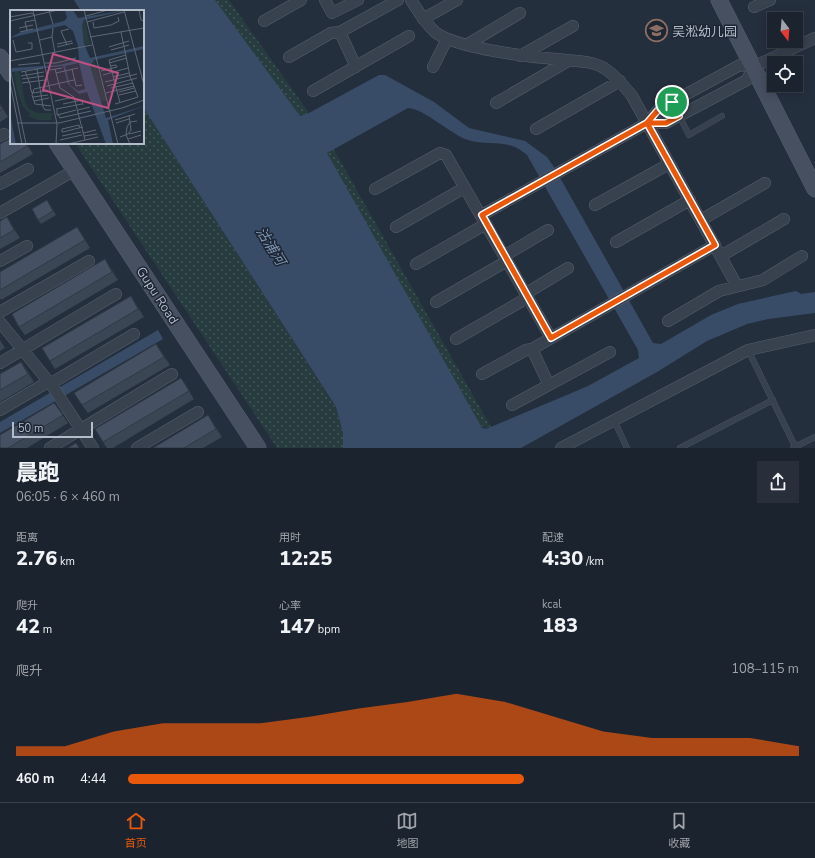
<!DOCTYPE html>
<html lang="zh">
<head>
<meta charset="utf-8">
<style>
  :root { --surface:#1b232e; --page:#282f3a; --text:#f1f3f6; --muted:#a0a4aa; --line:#39404a; --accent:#ea580c }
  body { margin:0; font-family:"Nunito Sans","Noto Sans SC",sans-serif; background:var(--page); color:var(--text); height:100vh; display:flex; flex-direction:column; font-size:15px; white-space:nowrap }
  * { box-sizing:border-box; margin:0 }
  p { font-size:13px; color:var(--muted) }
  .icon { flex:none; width:22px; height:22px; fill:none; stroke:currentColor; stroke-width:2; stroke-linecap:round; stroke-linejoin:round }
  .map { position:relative; height:448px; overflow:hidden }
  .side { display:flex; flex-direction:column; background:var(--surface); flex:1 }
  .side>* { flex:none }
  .needle { width:26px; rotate:164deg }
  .tools { position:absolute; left:767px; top:12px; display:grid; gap:8px }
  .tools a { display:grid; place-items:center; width:36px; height:36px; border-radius:0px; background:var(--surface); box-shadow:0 2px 10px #0003,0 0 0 1px var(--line); font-size:20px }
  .scale { position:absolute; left:12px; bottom:10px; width:81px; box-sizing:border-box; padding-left:4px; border:2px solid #b4bcc9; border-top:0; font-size:11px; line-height:14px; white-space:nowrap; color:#b4bcc9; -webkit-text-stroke:3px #1d2633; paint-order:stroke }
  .pin { position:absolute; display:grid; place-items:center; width:34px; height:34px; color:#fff; margin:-17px; border:2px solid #fff; border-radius:50%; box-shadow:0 1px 4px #0007 }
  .round { display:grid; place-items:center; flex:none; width:42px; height:42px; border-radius:0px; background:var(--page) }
  .summary { display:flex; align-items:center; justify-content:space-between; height:68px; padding:0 16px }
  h1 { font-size:22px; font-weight:800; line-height:30px }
  .figures { display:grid; grid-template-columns:repeat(3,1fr); gap:6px; height:68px; padding:4px 16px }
  .figures div { display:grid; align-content:center }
  .figures b { font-size:20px; font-weight:800 }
  .figures small { font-size:11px; font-weight:400 }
  .figures p { font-size:11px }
  .chart { height:112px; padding:8px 16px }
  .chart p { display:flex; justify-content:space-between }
  .chart svg { width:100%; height:72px; margin-top:4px; fill:var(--accent); opacity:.7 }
  ul { padding:0 16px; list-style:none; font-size:13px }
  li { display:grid; grid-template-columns:64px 48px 1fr; align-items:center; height:30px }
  li i { height:10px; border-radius:5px; background:var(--accent) }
  .menu { display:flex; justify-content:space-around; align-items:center; height:56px; border-top:1px solid var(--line); background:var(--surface); font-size:11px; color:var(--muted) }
  .menu a { display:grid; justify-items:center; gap:2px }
  .menu .active { color:var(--accent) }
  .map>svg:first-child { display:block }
  .green { fill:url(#green-dots) }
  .water { fill:#394c67; fill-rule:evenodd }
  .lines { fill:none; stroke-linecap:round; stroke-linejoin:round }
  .lane-casing { stroke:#565f6c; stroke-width:6 }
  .street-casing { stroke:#565f6c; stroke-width:12 }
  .secondary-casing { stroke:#565f6c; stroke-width:17 }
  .lane { stroke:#38414e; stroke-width:5.5 }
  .street { stroke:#38414e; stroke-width:11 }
  .secondary { stroke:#465061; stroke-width:16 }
  .wall { fill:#3b4654 }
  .shaded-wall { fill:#303945 }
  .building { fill:#455162; stroke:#303945 }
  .route-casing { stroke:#fff; stroke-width:8 }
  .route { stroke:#ea580c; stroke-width:5 }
  .labels { text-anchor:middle; stroke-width:3; stroke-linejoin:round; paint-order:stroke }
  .poi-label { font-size:13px; fill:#b4bcc9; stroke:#1d2633; text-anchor:start }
  .street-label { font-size:13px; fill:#b4bcc9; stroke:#1d2633 }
  .water-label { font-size:14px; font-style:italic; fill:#7c92b1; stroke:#1d2633 }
  .inset-road { fill:none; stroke:#5e6776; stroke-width:1 }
  .view { fill:#bd5182; fill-opacity:0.15; stroke:#bd5182; stroke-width:2 }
  .inset-edge { fill:none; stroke:#b4bcc9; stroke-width:2 }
</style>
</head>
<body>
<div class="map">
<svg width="815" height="448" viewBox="0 0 815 448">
  <defs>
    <pattern id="green-dots" width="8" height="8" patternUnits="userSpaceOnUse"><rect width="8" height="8" fill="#263c3f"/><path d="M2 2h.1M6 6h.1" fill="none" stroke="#435659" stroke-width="1.8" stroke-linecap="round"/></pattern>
  </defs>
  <rect width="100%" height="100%" fill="#242f3e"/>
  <!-- green -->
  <path class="green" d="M215 0H229L309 113 303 116 297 115Z
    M143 107 336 408 343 433V448H277L75 143H143Z
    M333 148 491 427 486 429 480 425 328 155V151Z"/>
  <!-- water -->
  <path class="water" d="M74 0H215L300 116 309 113 379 75H385L434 102 469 128 525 141 547 157 554 167 653 343 661 344 711 315 738 304 796 291 801 294 815 292V313L768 319 747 324 707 341 657 372 521 448H343V433L336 407 143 107V11H81ZM408 108C425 109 450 134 468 140 490 147 507 137 527 155L638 350 639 358 588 386 486 429 482 428 327 153Z
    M158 330 163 339 0 433V422Z"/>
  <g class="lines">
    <defs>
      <path id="lane" d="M672 102 689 135 722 116
        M748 350 796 448
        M614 420 627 448
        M680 448 773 400
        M793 448 815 437"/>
      <path id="street" d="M325 0 332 13 358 0
        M411 0C418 11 425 23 435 32 455 48 529 57 556 59 571 61 590 60 604 68 615 75 624 86 632 96L737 286
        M754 7 770 0
        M423 19 457 0
        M264 21 301 0
        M340 32 356 67
        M468 44 520 13
        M520 56 573 26
        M289 57 331 33 340 32 398 0
        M433 67 447 39
        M313 91 409 36
        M496 103 568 61
        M647 123H666L747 80 753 67
        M536 129 620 81
        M0 136 4 134
        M0 184 28 169
        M375 189 440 153 446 155 551 338
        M595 205 669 164
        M0 213 75 170
        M482 215 647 123 659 109 740 65 753 67 815 38
        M701 220 765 183
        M396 227 464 188
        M616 242 690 200
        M504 256 548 230
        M721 256 784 219
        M0 261 27 246
        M416 264 486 224
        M525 294 568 268
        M436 302 507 261
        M0 312 89 261
        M668 321 719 291 763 280 802 256
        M0 322 53 387 93 448
        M456 339 527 298
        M532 349 549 385
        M0 363 116 294
        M482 374 526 350 532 349 715 245
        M50 384 134 334
        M512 405 610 352
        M0 410 48 382
        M50 448 172 374
        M137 448 198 412
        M561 448 748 350 815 335"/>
      <path id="secondary" d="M719 0 815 189
        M0 57 11 74
        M57 143 258 448"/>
    </defs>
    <!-- lane casing -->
    <use href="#lane" class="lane-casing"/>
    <!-- street casing -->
    <use href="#street" class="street-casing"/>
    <!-- secondary casing -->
    <use href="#secondary" class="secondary-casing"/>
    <!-- lane -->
    <use href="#lane" class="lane"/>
    <!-- street -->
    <use href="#street" class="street"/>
    <!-- secondary -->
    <use href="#secondary" class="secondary"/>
  </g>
  <!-- wall -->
  <path class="wall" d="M0 104 8 117 0 122Z
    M11 143H26L33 154 0 173V144Z
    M50 205 56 215 41 224 38 220Z
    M7 217 20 238 0 249V221Z
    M77 227 90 248 1 300 0 298V272Z
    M110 267 118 280 25 335 19 327Z
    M136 304 144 317 55 369 50 361Z
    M0 340 5 348 0 351Z
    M156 344 170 365 88 413 82 405Z
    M27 370 34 382 0 402V374Z
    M181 378 194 399 113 448H107L103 442Z
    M54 403 68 423 27 448H0Z
    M208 415 222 437 203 448H153Z"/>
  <!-- shaded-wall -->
  <path class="shaded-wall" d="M25 143H26L33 154 27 146Z
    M7 217 12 225 20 238 14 230Z
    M105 259 110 267 118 280 112 272Z
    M131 296 136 304 144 317 138 309Z
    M156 344 162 352 170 365 164 357Z
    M21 362 27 370 34 382 28 374Z
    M181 378 187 386 194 399 189 391Z
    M208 415 213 423 222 437 216 429Z"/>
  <!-- building -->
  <path class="building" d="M0 105 3 109 0 111Z
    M11 138V143H25L27 146 0 162V144Z
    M47 200 53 211 38 220 32 209Z
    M7 217 14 230 0 238V221Z
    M77 227 85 240 0 290V272Z
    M105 259 112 272 19 327 12 314Z
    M131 296 138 309 50 361 42 348Z
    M156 344 164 357 82 405 74 393Z
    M21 362 28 374 0 390V374Z
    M181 378 189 391 103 442 95 429Z
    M54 403 63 415 8 448H0V435Z
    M208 415 216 429 184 448H153Z
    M76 443 79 448H68Z"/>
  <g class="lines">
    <defs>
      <path id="route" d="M672 102 659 109 647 123 482 215 551 338 715 245 647 123H666L679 116 672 102"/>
    </defs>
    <!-- route casing -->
    <use href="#route" class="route-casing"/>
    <!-- route -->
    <use href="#route" class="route"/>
  </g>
  <!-- icons -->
  <defs>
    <symbol id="school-ring" viewBox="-11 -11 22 22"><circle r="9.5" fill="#1d2633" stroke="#8d6e63" stroke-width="1.5"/><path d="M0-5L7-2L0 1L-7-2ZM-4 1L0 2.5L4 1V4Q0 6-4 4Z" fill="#8d6e63"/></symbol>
  </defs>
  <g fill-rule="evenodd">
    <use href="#school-ring" x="644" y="18" width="25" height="25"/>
  </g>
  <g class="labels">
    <!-- poi labels -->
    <g class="poi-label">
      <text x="672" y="36">吴淞幼儿园</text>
    </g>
    <!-- street labels -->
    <g class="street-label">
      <text transform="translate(158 295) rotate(57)" y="5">Gupu Road</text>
    </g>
    <!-- water labels -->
    <g class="water-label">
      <text transform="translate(271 246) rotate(58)" y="5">沽浦河</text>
    </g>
  </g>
  <!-- overview -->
  <g transform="translate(10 10)">
    <rect width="134" height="134" fill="#242f3e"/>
    <path d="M75 10 80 34 74 35 72 15ZM84 50 97 90 90 92 80 58Z" fill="#263c3f"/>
    <path d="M6 60H9L15 92 19 99 28 103H43L41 110H28L18 106 20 104 12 95 7 80 4 64Z" fill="#263c3f"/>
    <path d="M55 0H63L68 8 116 0 74 10 72 15 74 34 80 48 134 36V39L84 50 80 56 96 108 134 96 98 110 103 134H96L77 82 69 84 58 74 53 56 0 62 2 58 49 55 69 50 68 36 63 21 55 15 0 28 9 23 54 11 57 8ZM69 53 75 79 68 81 60 75 55 56ZM0 102 4 125 6 134H0Z" fill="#394c67" fill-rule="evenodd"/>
    <path class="inset-road" d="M23 0 47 114 46 134M74 0 108 134M114 0 134 75M129 0 131 10 134 11M39 1 43 14M76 6 98 0M0 7 22 3 24 5M0 11 48 0M77 12 114 2M83 12 84 18 101 15 109 11 108 7M9 18 23 15M17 20 15 12 25 10M10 22 23 19M42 27 45 43M80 27 134 18M3 30 6 42 22 39V33H18M30 30 42 27 43 18M47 34 62 31M57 35 51 21 59 19M47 37 63 33M99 37 119 31M101 40 119 35M0 51 82 35M35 53H46L66 48M99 53 117 48M8 55 30 53M0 58 16 134M27 59 33 97 35 100H41M45 59 50 78 64 87 75 130M62 59 66 76 72 75M40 60 52 58M15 61 21 77M91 61 107 57 106 55 100 56M11 62 33 58M46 63 68 58M93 65 118 58M11 66 34 62M103 67 119 63M12 69 34 66M0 72 12 134M95 72 127 64M12 73 35 70M97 76 127 68M20 77 22 83 38 81M101 78 123 73M109 82 124 78M96 83 124 76M109 85 126 81M23 87 38 85M24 91 39 88M45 91 64 87M110 93 99 50 116 45M53 94 72 90 73 95M105 94 128 87 120 66 111 22M41 96 25 94 22 85 24 79 64 70M46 99 72 94M47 99V105L66 100M68 100 80 97M48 104 50 108 81 101M105 110 125 104M7 113H49L112 98 134 90M106 113 119 109M70 118 69 115 52 119V122H53L73 117M73 123 86 120M119 124 131 121M52 126 71 122M74 126 87 124M110 127 118 124 121 120 119 105M118 129 131 125M50 130 72 125M58 134 88 127M120 134 116 125 117 117 120 112 127 111"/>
    <path class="view" d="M43 44 108 63 98 98 33 80Z"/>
    <rect width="134" height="134" class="inset-edge"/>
  </g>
</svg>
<div class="tools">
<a><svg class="needle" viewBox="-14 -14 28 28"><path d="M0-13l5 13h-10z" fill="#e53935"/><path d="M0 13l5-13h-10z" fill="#a0a4aa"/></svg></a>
<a><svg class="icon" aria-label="locate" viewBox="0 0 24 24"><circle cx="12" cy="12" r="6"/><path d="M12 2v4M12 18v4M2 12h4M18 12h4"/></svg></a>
</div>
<div class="scale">50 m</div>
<div class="pin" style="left:672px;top:102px;background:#1e9e55"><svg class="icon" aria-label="arrive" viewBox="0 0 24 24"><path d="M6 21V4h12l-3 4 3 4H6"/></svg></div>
</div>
<section class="side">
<div class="summary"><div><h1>晨跑</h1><p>06:05 · 6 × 460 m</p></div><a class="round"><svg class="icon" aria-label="share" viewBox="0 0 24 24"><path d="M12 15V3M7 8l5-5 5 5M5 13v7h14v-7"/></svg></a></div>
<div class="figures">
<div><p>距离</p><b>2.76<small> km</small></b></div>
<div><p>用时</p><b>12:25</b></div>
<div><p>配速</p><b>4:30<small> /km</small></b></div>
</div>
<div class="figures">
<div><p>爬升</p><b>42<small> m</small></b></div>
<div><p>心率</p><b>147<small> bpm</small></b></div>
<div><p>kcal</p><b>183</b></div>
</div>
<div class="chart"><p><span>爬升</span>108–115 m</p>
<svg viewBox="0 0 160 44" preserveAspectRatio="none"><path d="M0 44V38L10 38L20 29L30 24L40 24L50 24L60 20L70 15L80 11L90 6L100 11L110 20L120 29L130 33L140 33L150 33L160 38V44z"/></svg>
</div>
<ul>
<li><b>460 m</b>4:44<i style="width:59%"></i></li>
</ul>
</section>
<nav class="menu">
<a class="active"><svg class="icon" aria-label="home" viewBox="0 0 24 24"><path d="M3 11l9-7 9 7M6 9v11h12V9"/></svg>首页</a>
<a><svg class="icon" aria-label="map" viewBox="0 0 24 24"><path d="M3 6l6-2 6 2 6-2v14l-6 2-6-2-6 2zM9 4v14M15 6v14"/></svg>地图</a>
<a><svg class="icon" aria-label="saved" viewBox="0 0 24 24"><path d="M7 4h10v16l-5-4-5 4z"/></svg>收藏</a>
</nav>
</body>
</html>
